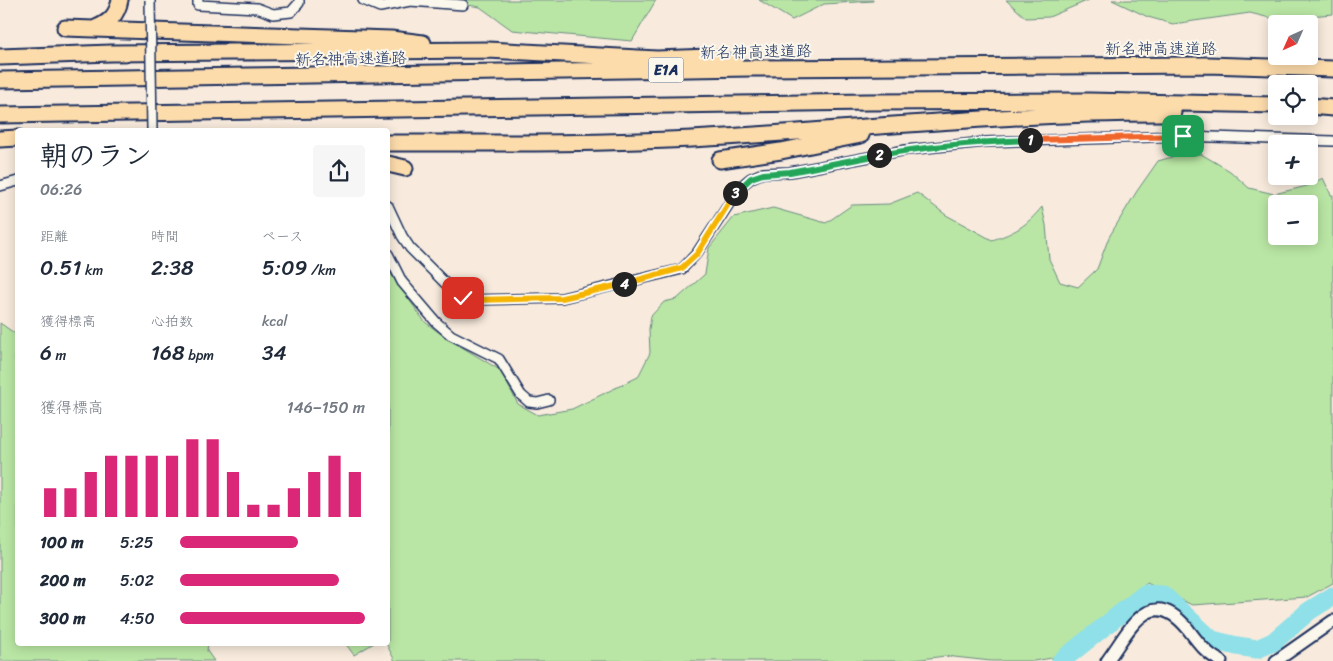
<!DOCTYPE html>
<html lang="ja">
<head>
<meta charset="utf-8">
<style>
  :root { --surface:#fff; --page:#f6f6f7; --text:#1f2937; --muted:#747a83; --accent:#db2777 }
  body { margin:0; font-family:Sriracha,"Klee One",sans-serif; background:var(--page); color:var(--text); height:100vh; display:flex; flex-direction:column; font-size:19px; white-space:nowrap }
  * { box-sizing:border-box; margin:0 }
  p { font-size:16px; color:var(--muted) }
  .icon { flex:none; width:28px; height:28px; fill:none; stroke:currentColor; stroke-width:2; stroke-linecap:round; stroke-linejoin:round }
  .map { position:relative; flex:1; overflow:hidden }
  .panel { position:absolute; left:15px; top:128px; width:375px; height:518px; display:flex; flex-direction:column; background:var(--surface); border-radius:5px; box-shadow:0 2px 12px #0003 }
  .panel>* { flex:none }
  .needle { width:32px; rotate:225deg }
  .controls { position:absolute; left:1268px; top:15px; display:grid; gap:10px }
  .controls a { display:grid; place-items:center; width:50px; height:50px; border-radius:5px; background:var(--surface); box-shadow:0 2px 12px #0003; font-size:25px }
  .pin { position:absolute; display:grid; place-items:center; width:42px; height:42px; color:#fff; margin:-21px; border-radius:10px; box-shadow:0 2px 8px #0006 }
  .km { position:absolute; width:25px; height:25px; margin:-12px; border-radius:50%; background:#222; color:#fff; font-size:14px; line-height:25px; text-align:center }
  .round { display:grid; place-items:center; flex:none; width:52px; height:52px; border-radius:5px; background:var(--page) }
  .head { display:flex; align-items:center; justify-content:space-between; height:85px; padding:0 25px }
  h1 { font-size:28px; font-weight:600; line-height:38px }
  .metrics { display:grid; grid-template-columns:repeat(3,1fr); gap:8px; height:85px; padding:5px 25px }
  .metrics div { display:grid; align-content:center }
  .metrics b { font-size:21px; font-weight:600 }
  .metrics small { font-size:14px; font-weight:400 }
  .metrics p { font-size:14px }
  .chart { height:140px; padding:10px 25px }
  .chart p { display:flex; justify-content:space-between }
  .chart svg { width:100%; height:90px; margin-top:5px; stroke:var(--accent); stroke-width:6 }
  ul { padding:0 25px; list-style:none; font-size:16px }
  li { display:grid; grid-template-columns:80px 60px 1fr; align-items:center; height:38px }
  li i { height:12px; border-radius:6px; background:var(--accent) }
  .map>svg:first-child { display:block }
  .green { fill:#b9e6a4; stroke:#6a8a81; fill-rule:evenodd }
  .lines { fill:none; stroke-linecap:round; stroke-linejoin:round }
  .river { stroke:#8fe0e8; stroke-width:19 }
  .minor-casing { stroke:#1b2f5e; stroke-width:12 }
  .secondary-casing { stroke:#1b2f5e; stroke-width:15 }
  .motorway-casing { stroke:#1b2f5e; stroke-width:19 }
  .minor { stroke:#fbf7ec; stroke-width:9 }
  .secondary { stroke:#fbf7ec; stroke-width:11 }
  .motorway { stroke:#fddcac; stroke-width:15 }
  .minor-bridge-casing { stroke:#1b2f5e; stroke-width:12; stroke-linecap:butt }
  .minor-bridge { stroke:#fbf7ec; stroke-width:9 }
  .split-1-casing { stroke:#fff; stroke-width:10 }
  .split-2-casing { stroke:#fff; stroke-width:10 }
  .split-3-casing { stroke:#fff; stroke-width:10 }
  .split-4-casing { stroke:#fff; stroke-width:10 }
  .split-5-casing { stroke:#fff; stroke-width:10 }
  .split-1 { stroke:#f0652b; stroke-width:6 }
  .split-2 { stroke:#22a559; stroke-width:6 }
  .split-3 { stroke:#22a559; stroke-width:6 }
  .split-4 { stroke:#f5b400; stroke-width:6 }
  .split-5 { stroke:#f5b400; stroke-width:6 }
  .labels { text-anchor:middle; stroke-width:4; stroke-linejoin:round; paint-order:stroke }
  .shield { fill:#fbf7ec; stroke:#5e6b89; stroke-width:1 }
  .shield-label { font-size:15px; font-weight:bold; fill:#1b2f5e }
  .street-label { font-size:16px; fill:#1b2f5e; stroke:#fbf7ec }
</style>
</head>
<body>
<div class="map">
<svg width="1333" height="661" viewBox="0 0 1333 661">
  <rect width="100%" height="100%" fill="#f8ebdd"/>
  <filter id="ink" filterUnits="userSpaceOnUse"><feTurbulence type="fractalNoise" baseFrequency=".02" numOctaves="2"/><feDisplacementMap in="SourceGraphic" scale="10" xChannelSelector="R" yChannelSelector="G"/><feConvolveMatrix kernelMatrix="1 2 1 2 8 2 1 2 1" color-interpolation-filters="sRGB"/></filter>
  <g filter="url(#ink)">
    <!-- green -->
    <path class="green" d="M437 0H656L632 41 512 30 480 7Z
      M759 0H873V1L824 4 792 20Z
      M1006 0H1089L1049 17 1026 18Z
      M1112 0H1333V14L1274 19 1250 13 1173 24 1148 17Z
      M1201 154 1230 171 1249 188 1274 194 1307 186 1323 178 1331 195H1333V583L1307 597 1192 605 1147 583 1052 658 1034 661H991L945 656 906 661H395L386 643 388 642V270L425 322 445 337 500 370 518 404 538 415 572 409 638 377 650 353 649 329 651 316 664 302 677 299 705 274 709 248 734 217 773 208 826 223 852 205 889 204 917 193 946 215 992 240C1015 233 1026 226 1042 207L1046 225 1049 259 1060 282 1078 287 1097 269 1109 237 1137 191 1158 161 1179 155ZM1276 204H1309V236H1276Z
      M0 323 17 335 15 360 18 361V642L208 643 207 651 214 661H0Z
      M345 643H374L354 655Z"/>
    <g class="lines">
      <!-- river -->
      <path class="river" d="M1061 661 1145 594 1163 595 1212 640 1237 646 1257 649 1273 642 1309 611 1333 596"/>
      <defs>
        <path id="minor" d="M198 0V5L257 8 273 14 291 12 299 3V0
          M363 0 380 7 410 1 463 5
          M0 186 18 181
          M388 206 402 236 410 248 455 293 463 298 472 300 562 298 682 269 697 253 740 187 751 178 763 173 790 172 906 150 985 142 1183 136 1333 141
          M388 254 402 282 436 322 451 335 499 359 521 395 529 402 537 403 549 400"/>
        <path id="secondary" d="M1107 661C1129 632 1149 582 1188 629 1197 641 1207 655 1221 661
          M1276 661 1333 621"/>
        <path id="motorway" d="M65 28 391 39 423 43
          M96 28C110 22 117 15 120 0
          M0 57 111 53 488 50 657 59 709 57 735 64
          M0 80 751 68 1208 65 1333 69
          M1309 106 1333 108
          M0 115 867 102 1089 101 1276 105
          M0 139 18 138
          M388 143C489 143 590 144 692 139 852 130 1012 112 1173 113
          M720 160 781 151 861 135
          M388 164 405 168"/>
      </defs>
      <!-- minor casing -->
      <use href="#minor" class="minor-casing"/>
      <!-- secondary casing -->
      <use href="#secondary" class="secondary-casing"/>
      <!-- motorway casing -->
      <use href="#motorway" class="motorway-casing"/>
      <!-- minor -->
      <use href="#minor" class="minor"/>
      <!-- secondary -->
      <use href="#secondary" class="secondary"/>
      <!-- motorway -->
      <use href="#motorway" class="motorway"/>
      <defs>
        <path id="minor-bridge" d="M150 0 152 130"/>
      </defs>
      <!-- minor-bridge casing -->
      <use href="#minor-bridge" class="minor-bridge-casing"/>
      <!-- minor-bridge -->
      <use href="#minor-bridge" class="minor-bridge"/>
    </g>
  </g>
  <g class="lines" filter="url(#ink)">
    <defs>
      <path id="split-1" d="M1030 140 1183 136"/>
      <path id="split-2" d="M879 155C929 146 980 142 1030 140"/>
      <path id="split-3" d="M735 193 751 178 763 174 790 172 879 155"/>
      <path id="split-4" d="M624 284 682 268 697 254 735 193"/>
      <path id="split-5" d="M463 298 472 300 562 298 624 284"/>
    </defs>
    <!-- split-1 casing -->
    <use href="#split-1" class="split-1-casing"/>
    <!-- split-2 casing -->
    <use href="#split-2" class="split-2-casing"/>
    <!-- split-3 casing -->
    <use href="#split-3" class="split-3-casing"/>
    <!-- split-4 casing -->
    <use href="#split-4" class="split-4-casing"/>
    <!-- split-5 casing -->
    <use href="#split-5" class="split-5-casing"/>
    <!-- split-1 -->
    <use href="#split-1" class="split-1"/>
    <!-- split-2 -->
    <use href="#split-2" class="split-2"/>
    <!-- split-3 -->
    <use href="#split-3" class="split-3"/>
    <!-- split-4 -->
    <use href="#split-4" class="split-4"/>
    <!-- split-5 -->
    <use href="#split-5" class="split-5"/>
  </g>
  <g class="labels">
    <!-- shield labels -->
    <rect class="shield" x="648.5" y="57.5" width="35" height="25" rx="4"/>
    <g class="shield-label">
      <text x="666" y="75">E1A</text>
    </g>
    <!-- street labels -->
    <g class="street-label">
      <text x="1161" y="54">新名神高速道路</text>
      <text transform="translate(756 51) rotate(-1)" y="6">新名神高速道路</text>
      <text transform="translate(351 58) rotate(-1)" y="6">新名神高速道路</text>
    </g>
  </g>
</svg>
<div class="controls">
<a><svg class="needle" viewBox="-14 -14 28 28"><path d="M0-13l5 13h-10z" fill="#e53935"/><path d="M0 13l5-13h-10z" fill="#747a83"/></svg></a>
<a><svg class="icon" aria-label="locate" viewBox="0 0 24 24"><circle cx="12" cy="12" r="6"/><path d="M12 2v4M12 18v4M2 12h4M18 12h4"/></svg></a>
<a>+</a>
<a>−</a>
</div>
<div class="pin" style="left:1183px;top:136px;background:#1e9e55"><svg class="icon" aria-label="arrive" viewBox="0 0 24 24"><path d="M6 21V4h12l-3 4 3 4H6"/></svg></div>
<div class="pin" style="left:463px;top:298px;background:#d93025"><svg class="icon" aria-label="check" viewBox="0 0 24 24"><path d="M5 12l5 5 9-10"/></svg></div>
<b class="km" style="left:1030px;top:140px">1</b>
<b class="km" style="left:879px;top:155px">2</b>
<b class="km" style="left:735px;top:193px">3</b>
<b class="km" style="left:624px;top:284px">4</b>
<section class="panel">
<div class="head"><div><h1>朝のラン</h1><p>06:26</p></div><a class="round"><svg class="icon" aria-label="share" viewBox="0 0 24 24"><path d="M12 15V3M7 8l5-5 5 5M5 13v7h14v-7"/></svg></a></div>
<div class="metrics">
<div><p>距離</p><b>0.51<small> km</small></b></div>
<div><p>時間</p><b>2:38</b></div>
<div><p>ペース</p><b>5:09<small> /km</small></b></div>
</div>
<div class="metrics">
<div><p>獲得標高</p><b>6<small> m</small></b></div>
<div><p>心拍数</p><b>168<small> bpm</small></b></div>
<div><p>kcal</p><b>34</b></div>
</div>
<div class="chart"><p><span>獲得標高</span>146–150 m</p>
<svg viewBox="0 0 160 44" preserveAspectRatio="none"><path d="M5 44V30M15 44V30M25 44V22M35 44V14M45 44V14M55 44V14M65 44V14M75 44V6M85 44V6M95 44V22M105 44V38M115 44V38M125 44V30M135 44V22M145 44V14M155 44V22"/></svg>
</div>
<ul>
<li><b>100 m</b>5:25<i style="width:64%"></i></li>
<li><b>200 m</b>5:02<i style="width:86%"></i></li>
<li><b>300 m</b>4:50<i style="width:100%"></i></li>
</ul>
</section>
</div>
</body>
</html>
